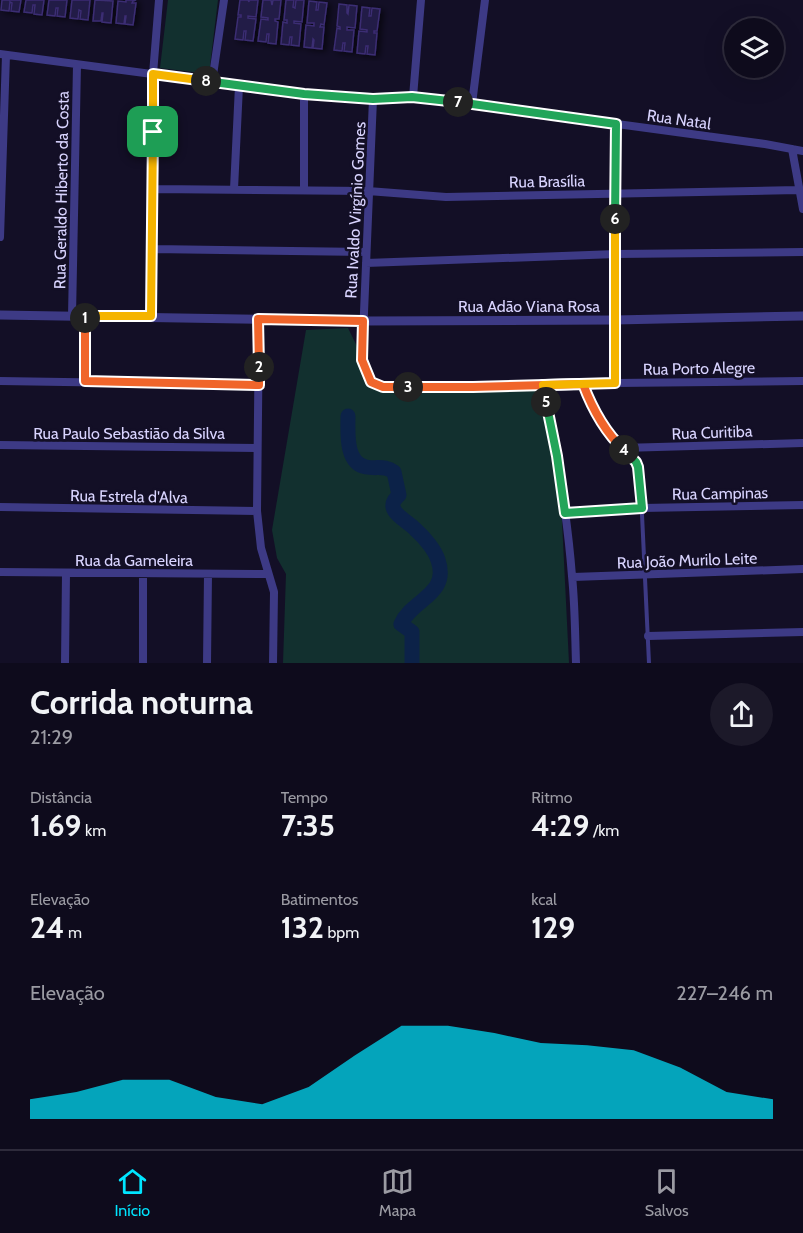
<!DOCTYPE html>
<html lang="pt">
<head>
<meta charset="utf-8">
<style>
  :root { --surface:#0e0b1c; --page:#1c1929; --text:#f1f3f6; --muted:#9b9ba3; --line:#2e2b3b; --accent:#00e5ff }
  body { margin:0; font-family:Cabin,sans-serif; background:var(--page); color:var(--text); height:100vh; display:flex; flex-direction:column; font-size:22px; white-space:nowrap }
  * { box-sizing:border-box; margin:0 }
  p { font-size:20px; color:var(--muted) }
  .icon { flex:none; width:33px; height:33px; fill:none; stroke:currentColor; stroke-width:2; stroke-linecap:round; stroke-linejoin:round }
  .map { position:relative; height:663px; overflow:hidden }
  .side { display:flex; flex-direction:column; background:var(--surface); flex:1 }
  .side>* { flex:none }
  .controls { position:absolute; left:724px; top:18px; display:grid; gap:12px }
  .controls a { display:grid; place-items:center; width:60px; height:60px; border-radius:50%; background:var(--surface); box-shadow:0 6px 24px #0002,0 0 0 2px var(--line); font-size:30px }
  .pin { position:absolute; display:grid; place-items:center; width:51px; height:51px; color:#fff; margin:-26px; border-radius:12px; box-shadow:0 3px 9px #0006 }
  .km { position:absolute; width:30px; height:30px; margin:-15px; border-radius:50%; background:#222; color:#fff; font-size:16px; line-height:30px; text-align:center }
  .round { display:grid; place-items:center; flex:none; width:63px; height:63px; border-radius:32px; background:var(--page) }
  .summary { display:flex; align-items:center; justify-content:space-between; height:102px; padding:0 30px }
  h1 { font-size:33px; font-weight:700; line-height:45px }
  .metrics { display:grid; grid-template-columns:repeat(3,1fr); gap:9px; height:102px; padding:6px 30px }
  .metrics div { display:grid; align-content:center }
  .metrics b { font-size:30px; font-weight:700 }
  .metrics small { font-size:16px; font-weight:400 }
  .metrics p { font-size:16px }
  .chart { height:168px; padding:12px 30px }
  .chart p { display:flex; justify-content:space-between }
  .chart svg { width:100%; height:108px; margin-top:6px; fill:var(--accent); opacity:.7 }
  .tab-bar { display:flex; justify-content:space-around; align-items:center; height:84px; border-top:2px solid var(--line); background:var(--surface); font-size:16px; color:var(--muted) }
  .tab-bar a { display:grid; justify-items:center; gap:3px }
  .tab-bar .current { color:var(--accent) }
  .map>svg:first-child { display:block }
  .green { fill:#12302f }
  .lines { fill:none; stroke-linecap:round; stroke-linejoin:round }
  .river { stroke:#0c2248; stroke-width:15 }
  .building { fill:#241b47; stroke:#3b2d73; stroke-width:1.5; filter:url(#shadow) }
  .service { stroke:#3d3a85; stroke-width:4 }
  .minor { stroke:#3d3a85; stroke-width:8 }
  .tertiary { stroke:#3d3a85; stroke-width:9 }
  .split-1-casing { stroke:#fff; stroke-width:12 }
  .split-2-casing { stroke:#fff; stroke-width:12 }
  .split-3-casing { stroke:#fff; stroke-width:12 }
  .split-4-casing { stroke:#fff; stroke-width:12 }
  .split-5-casing { stroke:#fff; stroke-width:12 }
  .split-6-casing { stroke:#fff; stroke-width:12 }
  .split-7-casing { stroke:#fff; stroke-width:12 }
  .split-8-casing { stroke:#fff; stroke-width:12 }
  .split-9-casing { stroke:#fff; stroke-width:12 }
  .split-1 { stroke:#f5b400; stroke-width:8 }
  .split-2 { stroke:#f0652b; stroke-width:8 }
  .split-3 { stroke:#f0652b; stroke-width:8 }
  .split-4 { stroke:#f0652b; stroke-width:8 }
  .split-5 { stroke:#22a559; stroke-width:8 }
  .split-6 { stroke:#f5b400; stroke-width:8 }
  .split-7 { stroke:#22a559; stroke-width:8 }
  .split-8 { stroke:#22a559; stroke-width:8 }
  .split-9 { stroke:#f5b400; stroke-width:8 }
  .labels { text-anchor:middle; stroke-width:5; stroke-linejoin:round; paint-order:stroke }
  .street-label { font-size:16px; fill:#d9d4ff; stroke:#130f26 }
</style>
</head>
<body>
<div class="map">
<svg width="803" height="663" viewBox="0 0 803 663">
  <defs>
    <filter id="shadow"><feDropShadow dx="3.5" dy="2" stdDeviation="3" flood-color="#0009"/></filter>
  </defs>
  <rect width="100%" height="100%" fill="#130f26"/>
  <!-- green -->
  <path class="green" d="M168 0H218L209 74 160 68Z
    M348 328 376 385 540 387 561 501 569 663H283L286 574 277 558 272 530 306 330Z"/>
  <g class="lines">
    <!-- river -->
    <path class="river" d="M348 416C348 432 345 463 366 467 377 469 385 465 394 472L399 495C396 498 392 502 393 507 395 516 410 523 416 530 424 537 435 550 438 560 450 595 412 599 401 624L412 632V663"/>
  </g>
  <!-- building -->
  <path class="building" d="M2 0H21L19 12 11 11 12 3 10 2 9 11 1 10Z
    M26 0H44L42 15 34 14 35 5H33L32 13 24 12Z
    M49 0H67L65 17 57 16 58 8H56L55 16 47 15Z
    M72 0H90L88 20 80 19 81 11 79 10 78 19 70 18Z
    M95 0 113 1 111 23 102 22 103 13H102L101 21H93Z
    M126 0H136L133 1 132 3H136L133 25 125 24 126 16H125L124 24 116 23 118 1 126 2Z
    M240 0H248L249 2V0H258L256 17 248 16V18L256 19 253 41 245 40 246 31H244L243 40 235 39 238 17H241V15H238Z
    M263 0H271L272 5 273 0H281L279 19H275V21L278 22 276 44 268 43 269 34H267L266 42 258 41 261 19 268 20V18L261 17Z
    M286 0H294L293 7 295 8 296 0H304L302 22 294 21V23L301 24 299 46 291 45 292 37H290L289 45 281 44 283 22 287 23V20H284Z
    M309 1 317 2 316 10H318L319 2 327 3 324 25 321 24 320 27H324L322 49 313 48 314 40 313 39 312 48 304 47 306 25 314 26V23H307Z
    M339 4 347 5V13L348 14 349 5 357 6 355 28 347 27V30H354L352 52 344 51 345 43H343L342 51 334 50 337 28 340 29V27L337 26Z
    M362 7 370 8 369 16H371L372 8 380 9 377 31H374V33H377L375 55 367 54 368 46H366L365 54 357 53 359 31 367 32V30L360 29Z"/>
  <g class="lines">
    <!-- service -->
    <path class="service" d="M615 192 616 125
      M583 384C590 403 598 420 610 435 621 448 635 456 640 472L649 663"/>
    <!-- minor -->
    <path class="minor" d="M0 54 304 94 373 99 413 97 432 99 765 144 803 151
      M212 82 224 0
      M304 94V190
      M413 97 421 0
      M373 99 362 360C366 372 369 384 383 387H473L615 383 803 381
      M472 104 485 0
      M792 149 803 209
      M154 189 368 191 446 197 798 190
      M234 189 239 86
      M615 193V383
      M0 237 6 55
      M153 249 366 252
      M366 263 616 254 803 252
      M72 316 77 65
      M85 316V381
      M151 316 154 189 153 74 159 0
      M259 319 257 511 261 548 274 592 273 663
      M0 381 259 385
      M543 385C556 448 567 511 572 576 575 605 575 634 576 663
      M0 445 257 448
      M622 448 803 443
      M0 507 257 511
      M565 513 642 508 803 505
      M0 572 268 574
      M573 577 803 569
      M648 636 803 632
      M65 663 66 573
      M143 663V573
      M207 663 208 574"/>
    <!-- tertiary -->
    <path class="tertiary" d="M0 315 363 321 615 320 803 316"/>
  </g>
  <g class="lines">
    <defs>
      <path id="split-1" d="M85 318V316H151L153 132"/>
      <path id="split-2" d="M85 318V381L259 385V367"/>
      <path id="split-3" d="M259 367 258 319 363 321 362 360 371 382 383 387H408"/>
      <path id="split-4" d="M408 387H473L583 384C592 408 605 432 624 450"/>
      <path id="split-5" d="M546 402 557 456 565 513 642 508 638 467 636 462 624 450"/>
      <path id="split-6" d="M546 402 543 385 615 383V219"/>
      <path id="split-7" d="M458 102 616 124 615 219"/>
      <path id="split-8" d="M206 81 304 94 373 99 412 97 458 102"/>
      <path id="split-9" d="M153 132V74L206 81"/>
    </defs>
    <!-- split-1 casing -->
    <use href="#split-1" class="split-1-casing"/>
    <!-- split-2 casing -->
    <use href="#split-2" class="split-2-casing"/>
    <!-- split-3 casing -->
    <use href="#split-3" class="split-3-casing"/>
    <!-- split-4 casing -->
    <use href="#split-4" class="split-4-casing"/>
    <!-- split-5 casing -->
    <use href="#split-5" class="split-5-casing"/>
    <!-- split-6 casing -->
    <use href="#split-6" class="split-6-casing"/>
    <!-- split-7 casing -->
    <use href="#split-7" class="split-7-casing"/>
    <!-- split-8 casing -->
    <use href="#split-8" class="split-8-casing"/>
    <!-- split-9 casing -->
    <use href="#split-9" class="split-9-casing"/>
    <!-- split-1 -->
    <use href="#split-1" class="split-1"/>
    <!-- split-2 -->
    <use href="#split-2" class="split-2"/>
    <!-- split-3 -->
    <use href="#split-3" class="split-3"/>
    <!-- split-4 -->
    <use href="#split-4" class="split-4"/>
    <!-- split-5 -->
    <use href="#split-5" class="split-5"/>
    <!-- split-6 -->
    <use href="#split-6" class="split-6"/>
    <!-- split-7 -->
    <use href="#split-7" class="split-7"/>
    <!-- split-8 -->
    <use href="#split-8" class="split-8"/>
    <!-- split-9 -->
    <use href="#split-9" class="split-9"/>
  </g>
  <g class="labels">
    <!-- street labels -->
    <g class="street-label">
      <text transform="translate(679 119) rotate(8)" y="6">Rua Natal</text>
      <text transform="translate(547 181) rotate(-1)" y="6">Rua Brasília</text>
      <text transform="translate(61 190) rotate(-89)" y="6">Rua Geraldo Hiberto da Costa</text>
      <text transform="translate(355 210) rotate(-87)" y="6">Rua Ivaldo Virgínio Gomes</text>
      <text x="529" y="312">Rua Adão Viana Rosa</text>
      <text transform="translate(699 368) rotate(-1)" y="6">Rua Porto Alegre</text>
      <text transform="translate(712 432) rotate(-2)" y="6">Rua Curitiba</text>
      <text x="129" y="439">Rua Paulo Sebastião da Silva</text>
      <text transform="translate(720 493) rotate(-1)" y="6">Rua Campinas</text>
      <text transform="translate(129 496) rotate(1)" y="6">Rua Estrela d'Alva</text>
      <text x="134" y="566">Rua da Gameleira</text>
      <text transform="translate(687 560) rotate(-2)" y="6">Rua João Murilo Leite</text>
    </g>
  </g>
</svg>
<div class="controls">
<a><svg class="icon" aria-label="layers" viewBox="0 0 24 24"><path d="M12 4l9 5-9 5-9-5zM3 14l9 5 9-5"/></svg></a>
</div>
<div class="pin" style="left:153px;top:132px;background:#1e9e55"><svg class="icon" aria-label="arrive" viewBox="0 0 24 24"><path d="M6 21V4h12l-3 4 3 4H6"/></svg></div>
<b class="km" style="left:85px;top:318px">1</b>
<b class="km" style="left:259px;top:367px">2</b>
<b class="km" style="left:408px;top:387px">3</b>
<b class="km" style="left:624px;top:450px">4</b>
<b class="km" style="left:546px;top:402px">5</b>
<b class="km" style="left:615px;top:219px">6</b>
<b class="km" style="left:458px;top:102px">7</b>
<b class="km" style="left:206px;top:81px">8</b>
</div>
<section class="side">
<div class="summary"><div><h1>Corrida noturna</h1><p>21:29</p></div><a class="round"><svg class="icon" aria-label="share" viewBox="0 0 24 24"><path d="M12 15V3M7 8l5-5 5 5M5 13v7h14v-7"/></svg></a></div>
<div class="metrics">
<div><p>Distância</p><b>1.69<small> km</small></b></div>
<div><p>Tempo</p><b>7:35</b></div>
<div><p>Ritmo</p><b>4:29<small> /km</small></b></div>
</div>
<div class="metrics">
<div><p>Elevação</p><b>24<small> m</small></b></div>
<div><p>Batimentos</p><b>132<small> bpm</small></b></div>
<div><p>kcal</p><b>129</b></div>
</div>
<div class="chart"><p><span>Elevação</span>227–246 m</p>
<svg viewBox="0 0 160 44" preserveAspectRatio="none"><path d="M0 44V36L10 33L20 28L30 28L40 35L50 38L60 31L70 18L80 6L90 6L100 9L110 13L120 14L130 16L140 23L150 33L160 36V44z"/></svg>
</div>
</section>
<nav class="tab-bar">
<a class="current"><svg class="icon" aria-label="home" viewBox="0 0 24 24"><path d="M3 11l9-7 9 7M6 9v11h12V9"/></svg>Início</a>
<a><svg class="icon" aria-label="map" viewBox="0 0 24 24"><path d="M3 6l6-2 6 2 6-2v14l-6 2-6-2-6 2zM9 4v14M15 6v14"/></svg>Mapa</a>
<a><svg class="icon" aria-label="saved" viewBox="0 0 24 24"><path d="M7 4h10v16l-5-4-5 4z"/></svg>Salvos</a>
</nav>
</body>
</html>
